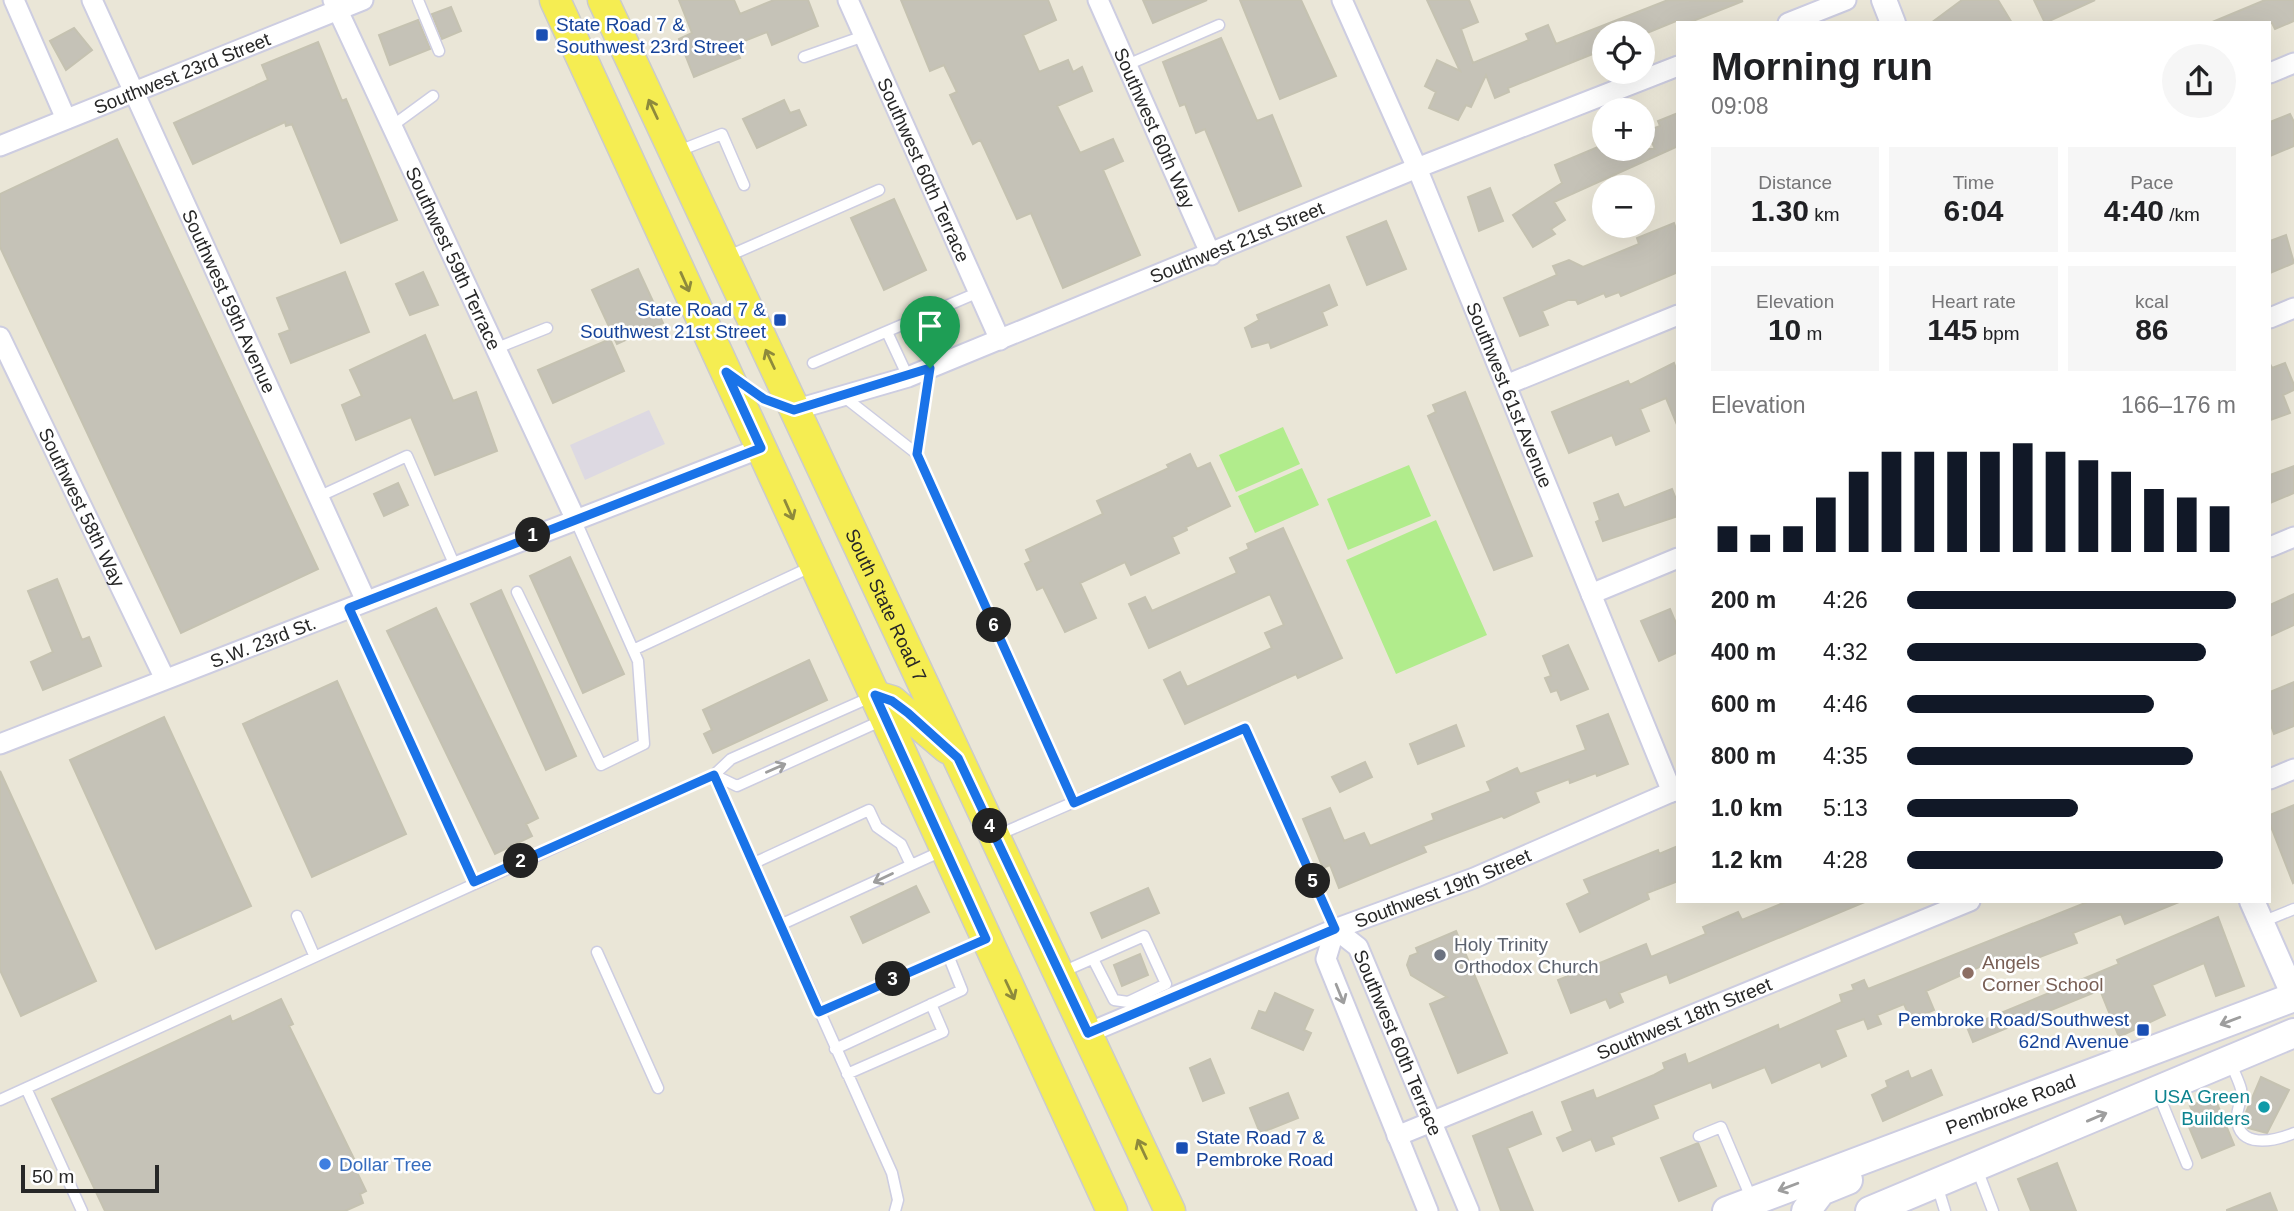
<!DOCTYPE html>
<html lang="en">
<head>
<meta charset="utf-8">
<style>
  :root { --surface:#fff; --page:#f6f6f6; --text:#202124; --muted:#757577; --accent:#111827 }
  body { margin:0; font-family:Arial,sans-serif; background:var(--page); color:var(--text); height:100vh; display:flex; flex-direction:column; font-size:26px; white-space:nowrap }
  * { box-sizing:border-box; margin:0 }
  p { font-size:23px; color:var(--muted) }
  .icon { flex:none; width:38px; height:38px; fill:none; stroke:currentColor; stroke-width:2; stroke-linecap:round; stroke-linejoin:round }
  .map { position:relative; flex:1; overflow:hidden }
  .side { position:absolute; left:1676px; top:21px; width:595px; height:882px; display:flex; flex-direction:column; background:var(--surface); border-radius:0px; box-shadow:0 7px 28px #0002 }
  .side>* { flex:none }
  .buttons { position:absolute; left:1592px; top:21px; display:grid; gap:14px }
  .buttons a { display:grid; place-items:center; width:63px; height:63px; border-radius:50%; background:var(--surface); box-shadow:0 7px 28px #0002; font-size:35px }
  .scale { position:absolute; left:21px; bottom:18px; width:138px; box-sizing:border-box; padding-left:7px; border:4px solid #272727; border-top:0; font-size:19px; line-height:24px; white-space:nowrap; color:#272727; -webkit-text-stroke:5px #fff; paint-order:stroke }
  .pin { position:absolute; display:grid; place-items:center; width:60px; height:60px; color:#fff; margin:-72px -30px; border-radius:50% 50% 50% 0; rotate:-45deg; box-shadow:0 0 7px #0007 }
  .pin .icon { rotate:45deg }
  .km { position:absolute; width:35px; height:35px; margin:-18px; border-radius:50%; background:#222; color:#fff; font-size:19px; line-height:35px; text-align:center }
  .round { display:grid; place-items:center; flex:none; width:74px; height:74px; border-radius:37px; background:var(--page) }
  .head { display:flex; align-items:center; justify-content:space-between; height:119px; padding:0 35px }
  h1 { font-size:38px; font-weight:700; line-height:52px }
  .metrics { display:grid; grid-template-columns:repeat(3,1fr); gap:10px; height:119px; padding:7px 35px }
  .metrics div { display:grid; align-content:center; border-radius:0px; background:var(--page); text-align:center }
  .metrics b { font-size:30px; font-weight:700 }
  .metrics small { font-size:19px; font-weight:400 }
  .metrics p { font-size:19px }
  .chart { height:196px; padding:14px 35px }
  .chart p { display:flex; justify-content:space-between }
  .chart svg { width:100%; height:126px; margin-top:7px; stroke:var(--accent); stroke-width:6 }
  ul { padding:0 35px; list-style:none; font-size:23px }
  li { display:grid; grid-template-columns:112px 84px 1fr; align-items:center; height:52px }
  li i { height:18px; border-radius:9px; background:var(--accent) }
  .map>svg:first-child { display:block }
  .industrial { fill:#ddd9e2 }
  .pitch { fill:#b1ec8c }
  .building { fill:#c5c2b7; stroke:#c5c2b1; stroke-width:2 }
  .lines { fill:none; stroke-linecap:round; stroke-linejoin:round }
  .service-casing { stroke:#cdcde1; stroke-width:13 }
  .minor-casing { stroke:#cdcde1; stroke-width:23 }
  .tertiary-casing { stroke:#cdcde1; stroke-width:28 }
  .secondary-casing { stroke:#cdcde1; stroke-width:32 }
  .primary-casing { stroke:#cbcbcb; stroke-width:33 }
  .service { stroke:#fff; stroke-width:10 }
  .minor { stroke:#fff; stroke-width:19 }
  .tertiary { stroke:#fff; stroke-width:24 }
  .secondary { stroke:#fff; stroke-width:28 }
  .primary { stroke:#f5ed52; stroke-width:30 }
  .oneway { stroke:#8e8a3c }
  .oneway2 { stroke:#9e9e9e }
  .route-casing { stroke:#fff; stroke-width:14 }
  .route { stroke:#1a73e8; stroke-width:9 }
  .transit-dot { fill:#1a4fb4; stroke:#fff; stroke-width:2.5 }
  .worship-dot { fill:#6b7280; stroke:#fff; stroke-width:2.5 }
  .education-dot { fill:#8d6e63; stroke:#fff; stroke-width:2.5 }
  .culture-dot { fill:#0f9aa8; stroke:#fff; stroke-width:2.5 }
  .shop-dot { fill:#3f7fe0; stroke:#fff; stroke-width:2.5 }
  .labels { text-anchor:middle; stroke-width:5; stroke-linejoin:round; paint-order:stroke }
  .transit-label { font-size:19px; fill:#164399; stroke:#fff; text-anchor:start }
  .street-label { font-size:19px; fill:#272727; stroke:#fff }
  .worship-label { font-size:19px; fill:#5b616d; stroke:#fff; text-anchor:start }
  .education-label { font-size:19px; fill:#785e54; stroke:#fff; text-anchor:start }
  .culture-label { font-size:19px; fill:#0d838f; stroke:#fff; text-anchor:end }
  .shop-label { font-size:19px; fill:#366cbe; stroke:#fff; text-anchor:start }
</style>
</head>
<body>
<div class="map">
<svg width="2294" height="1211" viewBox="0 0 2294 1211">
  <rect width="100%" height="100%" fill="#eae6d7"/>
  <!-- industrial -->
  <path class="industrial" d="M649 410 665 444 585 480 570 445Z"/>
  <!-- pitch -->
  <path class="pitch" d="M1283 427 1300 464 1236 492 1219 455Z
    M1409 465 1431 516 1348 550 1327 499Z
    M1302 468 1319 505 1255 533 1238 496Z
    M1436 520 1487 635 1396 674 1346 560Z"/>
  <!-- building -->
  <path class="building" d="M679 0H734L740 14 774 0H808L818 26 772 45 767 32 734 45 740 58 694 77 679 39 692 33Z
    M901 0H1048L1056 20 1023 35 1039 72 1068 60 1073 72 1082 67 1092 91 1057 106 1080 153 1113 139 1123 161 1103 170 1140 255 1063 288 1031 213 1017 219 982 143 980 140 973 144 950 95 957 92 944 65 930 71Z
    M1143 0H1207L1153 23Z
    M1240 0H1301L1336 76 1280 99Z
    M1427 0H1469L1478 22 1461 29 1473 63 1529 40 1526 34 1548 25 1556 44 1668 0 1743 1 1688 23 1676 21 1647 33H1597L1603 47 1595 53 1508 88 1509 92 1495 98 1486 75 1471 107 1466 105 1458 120 1429 108 1436 92 1425 86 1437 60 1460 71Z
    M1962 0H1998L2012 23H1931Z
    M2034 0H2095L2045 23Z
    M2265 0H2294V21L2275 29 2272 23H2210Z
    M451 7 461 31 442 39 432 14Z
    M418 20 430 49 390 65 379 35Z
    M74 28 92 50 66 70 50 41Z
    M1221 38 1257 121 1272 115 1301 186 1239 211 1205 129 1196 133 1185 104 1180 106 1163 62Z
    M318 42 342 101 346 99 397 220 341 243 292 124 286 126 285 122 193 164 174 123 268 80 262 65Z
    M784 100 790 113 799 110 806 125 757 148 743 119Z
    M1678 113V146L1554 202 1565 220 1551 229 1555 234 1533 247 1513 215 1562 183 1555 165 1605 144V149H1655L1647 131 1660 126 1658 121Z
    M2290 114 2294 122V146L2270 156V122Z
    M117 139 318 569 181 633 0 247V194Z
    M1490 188 1503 221 1479 231 1468 197Z
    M894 199 926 270 884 290 851 218Z
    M1386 221 1406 269 1367 285 1347 237Z
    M1674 223 1678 235V272L1621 296 1619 292 1606 297 1604 293 1578 304 1576 300H1568L1542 311 1548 325 1520 336 1504 298 1557 275 1553 266 1569 260 1583 267 1639 244 1637 238Z
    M2286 235 2294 263 2270 273V241Z
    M638 269 663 323 617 344 592 290Z
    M345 272 369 332 291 363 279 334 290 330 277 298Z
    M423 272 438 305 410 315 396 284Z
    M1329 285 1337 305 1322 312 1327 325 1271 348 1269 342 1252 347 1245 328 1259 320 1257 315Z
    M425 335 453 401 476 392 497 451 435 475 411 417 356 440 342 405 362 396 350 370Z
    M610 339 624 371 553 403 538 370Z
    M1674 363 1678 374V427L1666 398 1640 409 1649 431 1616 445 1612 435 1569 453 1552 412 1628 381 1630 385Z
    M2285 363 2294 385V390L2283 395 2290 413 2270 420V364L2272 368Z
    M1465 392 1532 556 1494 570 1428 416 1436 412 1433 405Z
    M1190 454 1197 469 1210 463 1230 506 1186 527 1187 530 1172 537 1179 553 1131 575 1125 562 1080 583 1096 618 1065 632 1043 587 1037 590 1025 564 1031 561 1026 550 1103 514 1097 501 1169 468 1167 465Z
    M2294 466V493L2270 503V475Z
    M398 483 408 505 384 516 374 494Z
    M1672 489 1678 504V516L1603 541 1596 522 1600 520 1594 503 1618 494 1624 508Z
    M1283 528 1342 658 1298 678 1296 674 1185 724 1164 680 1180 672 1187 687 1272 648 1265 633 1284 625 1270 594 1149 648 1129 604 1145 597 1152 611 1237 573 1230 558 1249 549 1247 544Z
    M570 557 624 674 583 693 530 576Z
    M57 579 82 640 89 637 101 666 43 690 31 662 53 652 28 591Z
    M501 590 576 756 546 770 471 604Z
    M2294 594V625L2270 636V605Z
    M436 608 538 818 526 824 532 836 495 854 387 631Z
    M1670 609 1678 628V652L1659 661 1641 621Z
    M1568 645 1588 689 1561 700 1557 690 1551 692 1545 678 1551 676 1543 656Z
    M809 660 827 700 713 753 704 734 712 730 703 710Z
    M337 681 406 834 312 877 243 724Z
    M2294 682V726L2274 734 2270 722V692Z
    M1608 714 1628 764 1597 776 1596 773 1570 783 1569 779 1535 792 1539 802 1504 818 1502 816 1423 846 1426 852 1339 888 1330 865 1323 868 1303 819 1330 808 1344 841 1364 833 1370 846 1434 820 1432 814 1491 791 1487 782 1517 768 1520 774 1586 750 1577 726Z
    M164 717 251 906 156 949 70 760Z
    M1456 725 1464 746 1418 764 1410 744Z
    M1365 762 1372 777 1340 792 1332 777Z
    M0 771 96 981 21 1016 0 970Z
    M2294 805V882L2293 883 2270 824V815Z
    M1678 846V881L1647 893 1649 899 1580 932 1567 904 1590 893 1584 880 1658 850 1659 854Z
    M916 886 929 912 863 943 851 917Z
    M1148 888 1159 913 1102 938 1091 913Z
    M1788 901H1867L1670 983 1667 974 1619 993 1623 1002 1610 1008 1606 999 1571 1013 1558 980 1646 944 1651 957 1706 934 1703 927 1738 912 1742 920Z
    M2090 901 2179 902 2125 924 2121 914 2073 933 2077 943 2011 968 2007 960 1990 967 1988 963 1926 991 1934 1010 1911 1020 1904 1004 1877 1015 1881 1024 1868 1029 1864 1019 1835 1030 1846 1056 1822 1067 1820 1062 1772 1083 1765 1067 1713 1088 1711 1082 1653 1105 1658 1118 1611 1137 1614 1144 1596 1151 1591 1139 1563 1151 1557 1138 1573 1131 1562 1102 1593 1090 1596 1099 1654 1075 1665 1069 1663 1063 1685 1054 1688 1064 1778 1025 1779 1030 1842 1002 1840 995 1854 990 1852 985 1864 980 1868 989Z
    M2218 917 2244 986 2216 996 2204 963 2152 985 2165 1015 2119 1037 2100 990 1973 1042 1967 1027 2119 964 2117 960Z
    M1456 931 1507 1053 1458 1073 1430 1004 1447 997 1411 975 1407 965 1410 956 1418 953 1416 948Z
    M1140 954 1148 975 1122 986 1114 965Z
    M1275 993 1313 1010 1304 1030 1311 1033 1303 1050 1252 1028 1259 1011 1266 1013Z
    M281 999 293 1024 289 1026 357 1165 354 1166 366 1191 360 1194 363 1203 345 1211H105L52 1099 230 1016 232 1022Z
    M1210 1059 1224 1093 1203 1101 1190 1068Z
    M1931 1070 1942 1095 1883 1121 1872 1095 1888 1087 1886 1081 1908 1071 1911 1079Z
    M2261 1077 2289 1090 2267 1133 2248 1128 2244 1117Z
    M1288 1093 1298 1118 1260 1133 1250 1108Z
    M2214 1096 2234 1145 2202 1158 2184 1115 2193 1112 2190 1106Z
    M1532 1112 1541 1134 1507 1148 1533 1211H1501L1473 1136Z
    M1698 1143 1716 1186 1679 1201 1661 1158Z
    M2057 1163 2076 1211H2031L2018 1179Z
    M2270 1193 2277 1211H2227V1210Z"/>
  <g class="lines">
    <defs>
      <path id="service" d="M418 0 439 51
        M804 57 864 36
        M1127 65 1219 25
        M392 126 433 96
        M676 152 722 134 744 185
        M726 257 879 190
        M887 332 908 377
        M497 348 547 328
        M813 363 979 292
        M843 396 917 454 1074 803
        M917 454 930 369
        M318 497 407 456 455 566
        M517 592 601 765 644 744 638 661 575 519
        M349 608 474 882
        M633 650 813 566
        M714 775 892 1173 898 1200 895 1211
        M714 775 737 786 883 720
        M998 835 1245 728 1335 929
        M754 863 869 810 877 827 901 844 911 865
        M297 916 314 955
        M2262 922 2294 909
        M780 925 942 851
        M597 952 658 1088
        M1060 973 1144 936 1166 984 1128 1002 1114 1000 1093 959
        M819 1012 983 940
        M835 1049 962 990 948 955
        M2231 1063C2234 1072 2239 1081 2241 1089 2243 1098 2237 1108 2237 1117 2237 1150 2275 1141 2294 1133
        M847 1074 943 1032 931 1004
        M26 1088 82 1211
        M2158 1093 2187 1164
        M0 1100 714 775 731 759 871 697
        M1699 1136 1721 1127 1752 1200
        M1977 1169 1993 1211
        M1937 1185 1945 1211"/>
      <g id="minor">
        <path d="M14 0 66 119"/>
        <path id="s1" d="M92 0 366 601"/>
        <path id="s2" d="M333 0 575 518"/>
        <path id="s3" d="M848 0 1000 340"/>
        <path id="s4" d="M1098 0 1211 255"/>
        <path id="s5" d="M1342 0 1417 168 1672 792"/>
        <path d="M1788 23 1846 0"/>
        <path d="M2270 73 2294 63"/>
        <path id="s6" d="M0 146 363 0"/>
        <path d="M2270 318 2294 308"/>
        <path id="s7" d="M0 337 165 679"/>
        <path d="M1506 385 1678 315"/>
        <path id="s8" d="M794 410 908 377 1417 168 1678 66"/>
        <path d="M2270 547 2294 537"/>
        <path d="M1591 594 1678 558"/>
        <path id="s9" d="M0 744 761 448"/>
        <path d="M2270 779 2294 769"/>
        <path id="s10" d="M1088 1033 1335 929 1474 878 1678 789"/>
        <path id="s11" d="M1397 1136 1970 901"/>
        <path id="s12" d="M1428 1211 1326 959 1335 929 1358 947 1469 1211"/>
      </g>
      <path id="tertiary" d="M1884 0 1893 23
        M2252 901 2294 996"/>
      <g id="secondary">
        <path id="s13" d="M1727 1211 2294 997"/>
        <path d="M1806 1211 1821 1191 1848 1180"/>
        <path d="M1870 1211 2294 1033"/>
      </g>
      <g id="primary">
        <path d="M555 0 1112 1211"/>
        <path id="s14" d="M603 0 1170 1211"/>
        <path d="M875 696 892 701 947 748"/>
      </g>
    </defs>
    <!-- service casing -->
    <use href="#service" class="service-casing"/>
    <!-- minor casing -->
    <use href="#minor" class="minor-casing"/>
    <!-- tertiary casing -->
    <use href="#tertiary" class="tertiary-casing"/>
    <!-- secondary casing -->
    <use href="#secondary" class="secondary-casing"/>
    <!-- primary casing -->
    <use href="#primary" class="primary-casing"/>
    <!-- service -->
    <use href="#service" class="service"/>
    <!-- minor -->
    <use href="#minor" class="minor"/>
    <!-- tertiary -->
    <use href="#tertiary" class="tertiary"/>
    <!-- secondary -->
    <use href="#secondary" class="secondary"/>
    <!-- primary -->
    <use href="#primary" class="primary"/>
  </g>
  <!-- one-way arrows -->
  <defs><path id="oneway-shaft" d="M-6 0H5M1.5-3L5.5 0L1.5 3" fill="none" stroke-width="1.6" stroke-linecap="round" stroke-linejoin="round" transform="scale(1.75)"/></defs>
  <g class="oneway">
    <use href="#oneway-shaft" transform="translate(653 109) rotate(-115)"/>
    <use href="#oneway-shaft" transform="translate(685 282) rotate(66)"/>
    <use href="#oneway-shaft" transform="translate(770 359) rotate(-115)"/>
    <use href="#oneway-shaft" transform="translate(789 510) rotate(66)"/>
    <use href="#oneway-shaft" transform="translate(1010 990) rotate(65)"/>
    <use href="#oneway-shaft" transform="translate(1142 1149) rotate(-115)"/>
  </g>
  <g class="oneway2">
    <use href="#oneway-shaft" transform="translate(776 768) rotate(-24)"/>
    <use href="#oneway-shaft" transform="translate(883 878) rotate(155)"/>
    <use href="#oneway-shaft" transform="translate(1340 994) rotate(68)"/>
    <use href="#oneway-shaft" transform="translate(2230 1021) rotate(159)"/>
    <use href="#oneway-shaft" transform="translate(2097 1117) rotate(-23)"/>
    <use href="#oneway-shaft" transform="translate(1788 1187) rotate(159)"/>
  </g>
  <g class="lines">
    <defs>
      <path id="route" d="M930 368 917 454 1074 803 1245 728 1335 929 1088 1033 958 758 908 713 892 701 875 695 986 939 819 1012 714 775 474 882 349 608 761 448 726 372 764 399 794 410Z"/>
    </defs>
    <!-- route casing -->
    <use href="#route" class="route-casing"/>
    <!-- route -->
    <use href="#route" class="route"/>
  </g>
  <!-- markers -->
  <g class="transit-dot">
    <rect x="535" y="28" width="14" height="14" rx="3.5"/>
    <rect x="773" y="313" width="14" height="14" rx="3.5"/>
    <rect x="2136" y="1023" width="14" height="14" rx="3.5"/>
    <rect x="1175" y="1141" width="14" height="14" rx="3.5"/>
  </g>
  <circle class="worship-dot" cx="1440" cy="955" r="7"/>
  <circle class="education-dot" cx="1968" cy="973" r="7"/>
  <circle class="culture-dot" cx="2264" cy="1107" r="7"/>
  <circle class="shop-dot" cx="325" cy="1164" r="7"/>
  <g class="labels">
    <!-- transit labels -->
    <g class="transit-label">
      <text x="556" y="31">State Road 7 &amp;<tspan x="556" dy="22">Southwest 23rd Street</tspan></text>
      <text x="766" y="316" text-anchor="end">State Road 7 &amp;<tspan x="766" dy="22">Southwest 21st Street</tspan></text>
      <text x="2129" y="1026" text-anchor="end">Pembroke Road/Southwest<tspan x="2129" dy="22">62nd Avenue</tspan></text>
      <text x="1196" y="1144">State Road 7 &amp;<tspan x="1196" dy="22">Pembroke Road</tspan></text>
    </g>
    <!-- street labels -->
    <g class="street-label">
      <text dy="7" stroke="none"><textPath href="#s6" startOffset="196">Southwest 23rd Street</textPath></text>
      <text dy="7" stroke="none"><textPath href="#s4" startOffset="140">Southwest 60th Way</textPath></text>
      <text dy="7" stroke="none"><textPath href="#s3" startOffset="186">Southwest 60th Terrace</textPath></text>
      <text dy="7" stroke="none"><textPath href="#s8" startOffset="474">Southwest 21st Street</textPath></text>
      <text dy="7" stroke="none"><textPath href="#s2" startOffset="285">Southwest 59th Terrace</textPath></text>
      <text dy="7" stroke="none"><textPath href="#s1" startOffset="331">Southwest 59th Avenue</textPath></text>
      <text dy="7" stroke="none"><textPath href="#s5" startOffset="429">Southwest 61st Avenue</textPath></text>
      <text dy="7" stroke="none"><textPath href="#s7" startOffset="189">Southwest 58th Way</textPath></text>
      <text dy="7" stroke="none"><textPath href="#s14" startOffset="668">South State Road 7</textPath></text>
      <text dy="7" stroke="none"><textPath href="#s9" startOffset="282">S.W. 23rd St.</textPath></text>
      <text dy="7" stroke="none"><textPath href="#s10" startOffset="383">Southwest 19th Street</textPath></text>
      <text dy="7" stroke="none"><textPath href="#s11" startOffset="310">Southwest 18th Street</textPath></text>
      <text dy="7" stroke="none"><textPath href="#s12" startOffset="436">Southwest 60th Terrace</textPath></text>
      <text dy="7" stroke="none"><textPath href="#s13" startOffset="303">Pembroke Road</textPath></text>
    </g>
    <!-- worship labels -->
    <g class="worship-label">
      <text x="1454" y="951">Holy Trinity<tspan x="1454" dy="22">Orthodox Church</tspan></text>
    </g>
    <!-- education labels -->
    <g class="education-label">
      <text x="1982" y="969">Angels<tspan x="1982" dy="22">Corner School</tspan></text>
    </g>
    <!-- culture labels -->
    <g class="culture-label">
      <text x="2250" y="1103">USA Green<tspan x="2250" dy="22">Builders</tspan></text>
    </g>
    <!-- shop labels -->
    <g class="shop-label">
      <text x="339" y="1171">Dollar Tree</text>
    </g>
  </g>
</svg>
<div class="buttons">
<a><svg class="icon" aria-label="locate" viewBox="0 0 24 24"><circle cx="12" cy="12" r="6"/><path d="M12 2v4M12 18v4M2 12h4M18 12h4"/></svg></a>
<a>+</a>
<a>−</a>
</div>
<div class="scale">50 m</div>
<div class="pin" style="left:930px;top:368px;background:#1e9e55"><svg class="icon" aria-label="arrive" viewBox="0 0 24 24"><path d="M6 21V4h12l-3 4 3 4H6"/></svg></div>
<b class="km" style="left:533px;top:535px">1</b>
<b class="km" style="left:521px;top:861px">2</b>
<b class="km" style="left:893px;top:979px">3</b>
<b class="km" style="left:990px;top:826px">4</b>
<b class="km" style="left:1313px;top:881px">5</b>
<b class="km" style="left:994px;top:625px">6</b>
<section class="side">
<div class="head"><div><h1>Morning run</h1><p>09:08</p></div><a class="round"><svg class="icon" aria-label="share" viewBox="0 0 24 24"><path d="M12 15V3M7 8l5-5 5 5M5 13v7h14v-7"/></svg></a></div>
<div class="metrics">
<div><p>Distance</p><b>1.30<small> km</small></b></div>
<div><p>Time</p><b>6:04</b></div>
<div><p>Pace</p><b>4:40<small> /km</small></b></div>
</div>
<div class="metrics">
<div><p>Elevation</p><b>10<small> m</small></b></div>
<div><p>Heart rate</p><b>145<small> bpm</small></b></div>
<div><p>kcal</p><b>86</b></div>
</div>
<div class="chart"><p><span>Elevation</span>166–176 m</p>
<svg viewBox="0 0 160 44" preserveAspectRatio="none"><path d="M5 44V35M15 44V38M25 44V35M35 44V25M45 44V16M55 44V9M65 44V9M75 44V9M85 44V9M95 44V6M105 44V9M115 44V12M125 44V16M135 44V22M145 44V25M155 44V28"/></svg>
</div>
<ul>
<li><b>200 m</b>4:26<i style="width:100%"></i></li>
<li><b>400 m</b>4:32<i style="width:91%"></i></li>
<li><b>600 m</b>4:46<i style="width:75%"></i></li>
<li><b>800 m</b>4:35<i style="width:87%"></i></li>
<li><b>1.0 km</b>5:13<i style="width:52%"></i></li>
<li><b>1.2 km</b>4:28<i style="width:96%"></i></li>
</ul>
</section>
</div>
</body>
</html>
